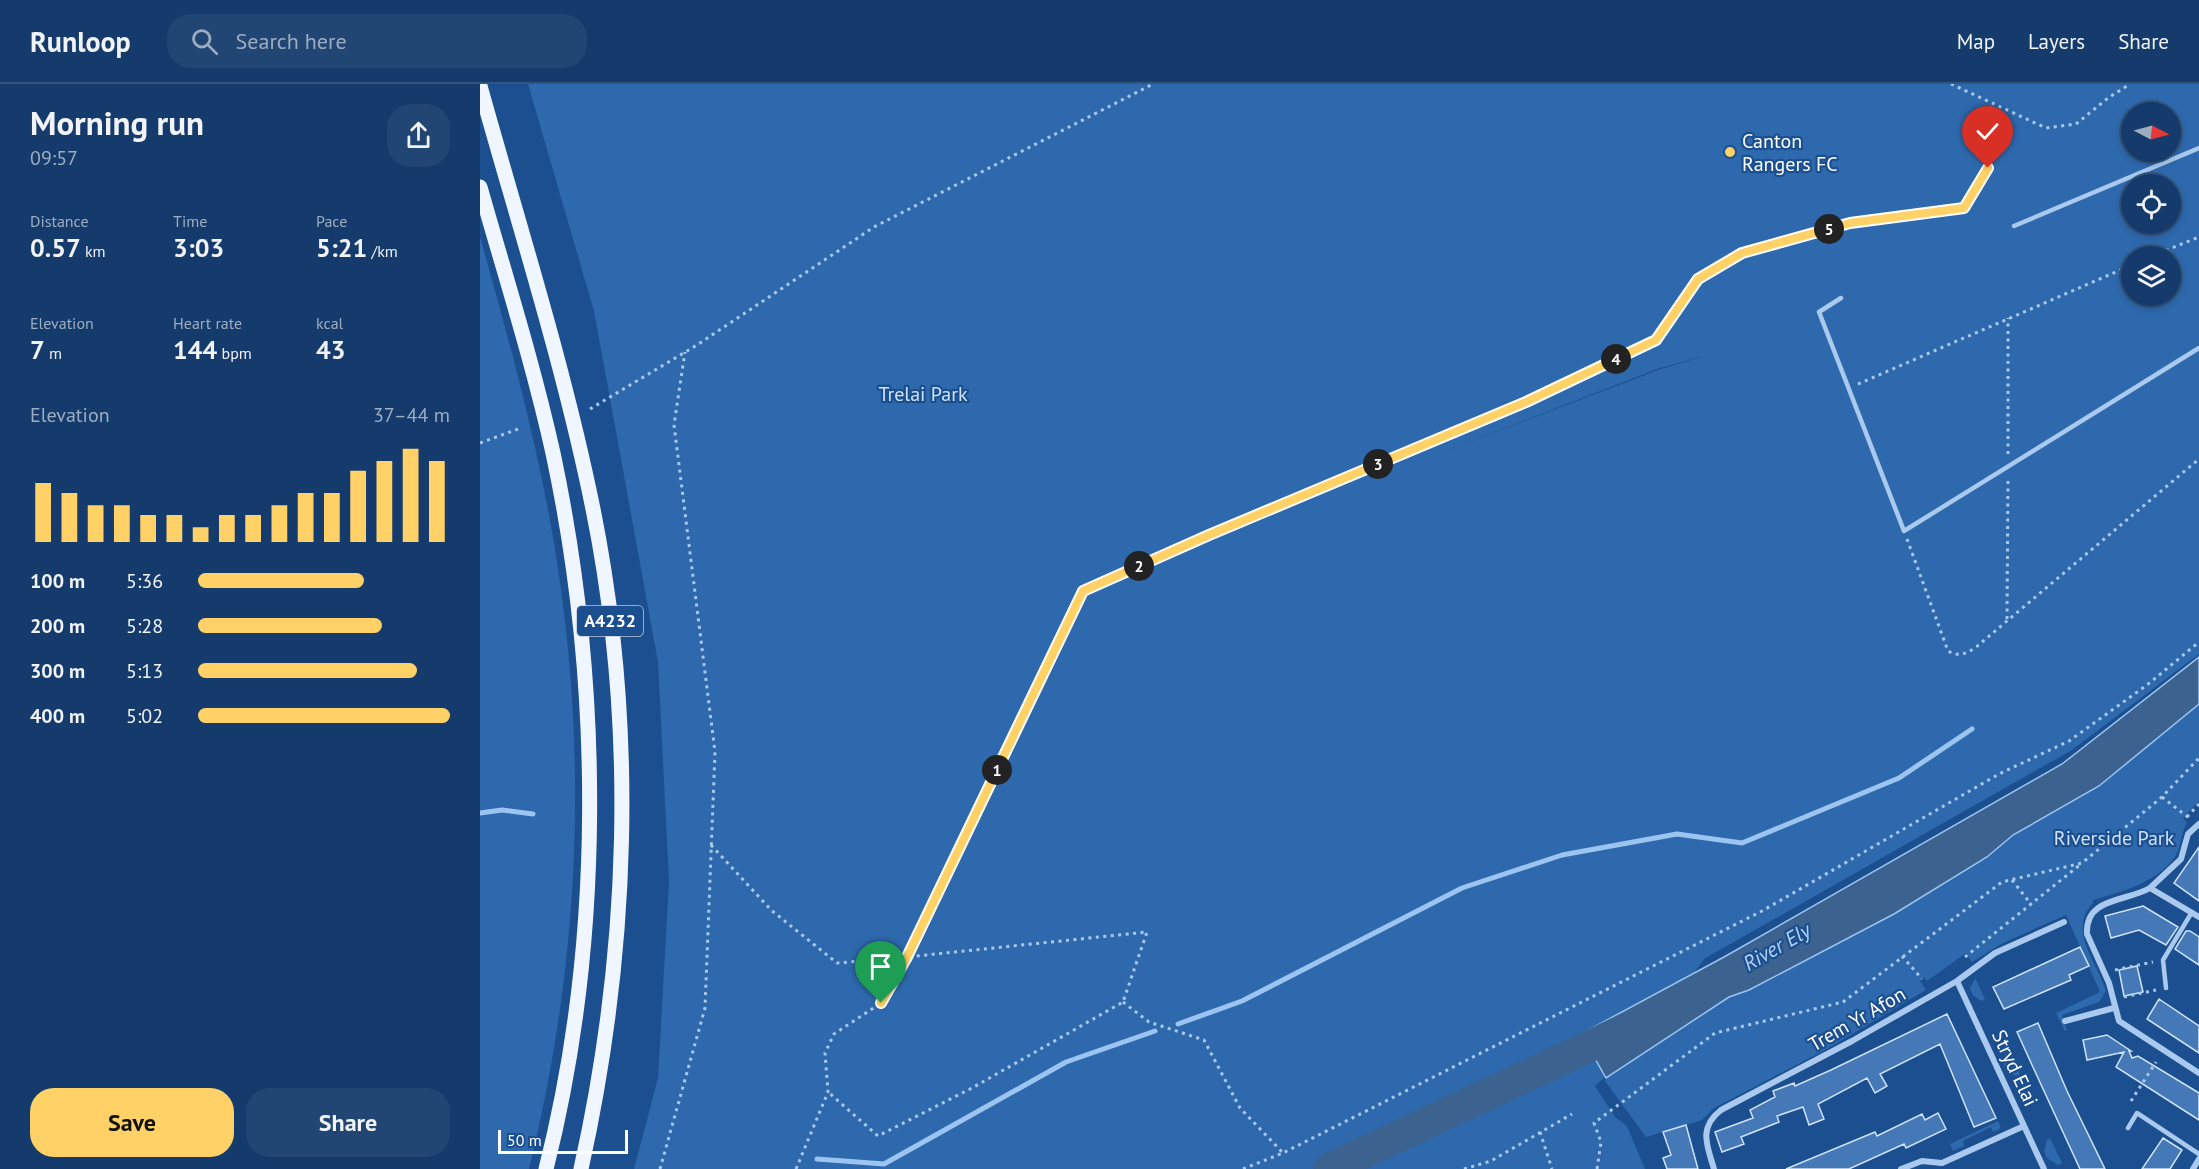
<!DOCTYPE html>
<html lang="en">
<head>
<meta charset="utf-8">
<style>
  :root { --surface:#143b6b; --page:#214673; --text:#f1f3f6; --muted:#9dadc1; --line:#33557e; --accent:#ffd166 }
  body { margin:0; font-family:"PT Sans",sans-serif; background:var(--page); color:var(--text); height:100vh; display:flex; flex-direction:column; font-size:22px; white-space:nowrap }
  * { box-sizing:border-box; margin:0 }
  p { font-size:20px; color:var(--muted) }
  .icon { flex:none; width:33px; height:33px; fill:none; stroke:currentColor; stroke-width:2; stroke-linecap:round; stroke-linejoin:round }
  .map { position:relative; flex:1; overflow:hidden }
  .side { display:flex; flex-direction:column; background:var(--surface); width:480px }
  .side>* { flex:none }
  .needle { width:39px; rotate:96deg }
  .fabs { position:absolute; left:1641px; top:18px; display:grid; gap:12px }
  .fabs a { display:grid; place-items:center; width:60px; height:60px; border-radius:50%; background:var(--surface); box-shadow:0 3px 9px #0003,0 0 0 2px var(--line); font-size:30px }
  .scale { position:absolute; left:18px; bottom:15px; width:130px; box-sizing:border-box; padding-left:6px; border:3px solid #fff; border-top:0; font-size:16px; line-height:21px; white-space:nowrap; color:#fff; -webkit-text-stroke:4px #1b4f8f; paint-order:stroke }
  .pin { position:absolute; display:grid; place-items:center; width:51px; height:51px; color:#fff; margin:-62px -26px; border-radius:50% 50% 50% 0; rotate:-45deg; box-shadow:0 0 6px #0007 }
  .pin .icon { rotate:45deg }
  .km { position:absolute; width:30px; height:30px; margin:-15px; border-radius:50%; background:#222; color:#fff; font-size:16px; line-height:30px; text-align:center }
  .round { display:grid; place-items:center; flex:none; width:63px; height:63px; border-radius:24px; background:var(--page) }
  .summary { display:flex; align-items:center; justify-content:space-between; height:102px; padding:0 30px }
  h1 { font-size:33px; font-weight:700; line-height:45px }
  .metrics { display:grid; grid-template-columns:repeat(3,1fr); gap:9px; height:102px; padding:6px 30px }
  .metrics div { display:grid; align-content:center }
  .metrics b { font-size:26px; font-weight:700 }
  .metrics small { font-size:16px; font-weight:400 }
  .metrics p { font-size:16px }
  .chart { height:168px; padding:12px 30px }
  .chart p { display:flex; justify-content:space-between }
  .chart svg { width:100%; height:108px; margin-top:6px; stroke:var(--accent); stroke-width:6 }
  .button { display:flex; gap:12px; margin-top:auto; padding:12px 30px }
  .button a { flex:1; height:69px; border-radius:24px; background:var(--accent); color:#111; font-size:24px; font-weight:700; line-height:69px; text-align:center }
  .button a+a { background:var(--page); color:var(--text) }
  ul { padding:0 30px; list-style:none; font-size:20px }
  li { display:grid; grid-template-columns:96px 72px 1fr; align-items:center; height:45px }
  li i { height:15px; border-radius:8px; background:var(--accent) }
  header { display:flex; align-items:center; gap:36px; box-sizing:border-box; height:84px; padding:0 30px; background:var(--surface); border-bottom:2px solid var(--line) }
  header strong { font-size:28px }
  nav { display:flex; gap:33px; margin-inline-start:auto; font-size:21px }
  .search { width:420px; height:54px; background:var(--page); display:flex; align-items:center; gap:15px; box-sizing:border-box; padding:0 21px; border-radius:24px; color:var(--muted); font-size:22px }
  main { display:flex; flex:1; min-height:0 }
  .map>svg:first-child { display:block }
  .green { fill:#2e69ad; fill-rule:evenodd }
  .water { fill:#3c6290; stroke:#9cc4f0; stroke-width:1.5 }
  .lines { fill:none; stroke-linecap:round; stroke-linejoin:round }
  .stream { stroke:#9cc4f0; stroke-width:5 }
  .river { stroke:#3c6290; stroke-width:32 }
  .building { fill:#4478b7; stroke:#cfe3fa; stroke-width:1.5 }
  .path { stroke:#a9c9ee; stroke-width:3; stroke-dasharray:3 4.5; stroke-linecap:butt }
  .service { stroke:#a9c9ee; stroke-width:4.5 }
  .minor { stroke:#a9c9ee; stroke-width:6 }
  .primary { stroke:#f0f6ff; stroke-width:15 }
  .route-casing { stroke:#fff; stroke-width:12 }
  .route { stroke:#ffd166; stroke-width:8 }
  .poi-dot { fill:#ffd166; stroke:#1b4f8f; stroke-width:2 }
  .labels { text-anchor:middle; stroke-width:4.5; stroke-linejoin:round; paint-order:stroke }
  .shield { fill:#1b4f8f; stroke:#bbcadd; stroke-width:1.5 }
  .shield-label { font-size:18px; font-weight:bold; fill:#fff }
  .poi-label { font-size:20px; fill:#fff; stroke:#1b4f8f; text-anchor:start }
  .park-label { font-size:20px; fill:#cfe3fa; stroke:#1b4f8f }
  .street-label { font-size:20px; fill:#fff; stroke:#1b4f8f }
  .water-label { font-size:21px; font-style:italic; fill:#b5d3f5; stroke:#1b4f8f }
</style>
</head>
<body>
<header>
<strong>Runloop</strong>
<div class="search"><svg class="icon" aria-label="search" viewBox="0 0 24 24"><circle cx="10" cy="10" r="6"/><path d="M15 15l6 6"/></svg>Search here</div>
<nav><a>Map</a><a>Layers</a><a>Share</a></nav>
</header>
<main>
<section class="side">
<div class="summary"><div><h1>Morning run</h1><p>09:57</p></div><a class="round"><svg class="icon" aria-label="share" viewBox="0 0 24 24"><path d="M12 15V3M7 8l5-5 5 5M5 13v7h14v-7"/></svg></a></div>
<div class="metrics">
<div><p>Distance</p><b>0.57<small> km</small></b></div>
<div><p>Time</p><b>3:03</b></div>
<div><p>Pace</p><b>5:21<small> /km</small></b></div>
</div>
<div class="metrics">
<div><p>Elevation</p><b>7<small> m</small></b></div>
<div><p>Heart rate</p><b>144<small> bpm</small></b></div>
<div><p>kcal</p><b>43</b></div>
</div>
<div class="chart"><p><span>Elevation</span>37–44 m</p>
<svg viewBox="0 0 160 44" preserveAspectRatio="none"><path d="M5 44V20M15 44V24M25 44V29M35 44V29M45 44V33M55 44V33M65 44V38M75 44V33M85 44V33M95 44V29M105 44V24M115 44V24M125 44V15M135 44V11M145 44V6M155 44V11"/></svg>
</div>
<ul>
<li><b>100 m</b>5:36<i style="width:66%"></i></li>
<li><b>200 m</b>5:28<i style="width:73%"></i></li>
<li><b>300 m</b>5:13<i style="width:87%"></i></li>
<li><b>400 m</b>5:02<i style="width:100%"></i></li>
</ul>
<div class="button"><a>Save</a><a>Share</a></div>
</section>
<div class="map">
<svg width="1719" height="1085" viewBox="0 0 1719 1085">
  <rect width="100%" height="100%" fill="#1b4f8f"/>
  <!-- green -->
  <path class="green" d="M48 0H1719V570L1592 666 1224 875 1161 960 1115 1002 1135 1033 1147 1042 1165 1085H154L178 994 189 797 178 578 114 227ZM1652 28H1690V68H1652ZM1652 100H1690V140H1652ZM1652 172H1690V212H1652ZM1231 270 1178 286 969 366 1177 285Z
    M0 153C35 277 69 401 84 529 107 715 94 903 49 1085H0Z
    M1719 620V717L1703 734 1707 739C1701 748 1702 759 1697 769 1681 798 1641 808 1613 816V819C1587 846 1617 878 1626 907L1619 918 1582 931 1587 946 1585 947 1576 929 1620 908 1586 831 1523 859 1492 878 1486 869 1447 897 1444 893 1440 897 1446 906 1347 965 1234 1024 1222 1036 1166 1053 1125 997 1126 994 1249 913 1269 906 1414 830 1507 773 1533 751 1619 702Z
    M1495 894 1505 915 1501 917 1493 911 1490 905Z
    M1529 965 1540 990 1536 992 1526 985 1523 979 1525 967Z
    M1518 1037 1521 1044 1513 1048 1511 1043 1483 1057 1484 1062 1473 1067 1470 1060Z
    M1570 1054 1582 1079 1578 1081 1567 1074 1564 1067 1567 1056Z"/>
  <!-- water -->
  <path class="water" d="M1719 573V620L1619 702 1533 751 1507 773 1414 830 1269 906 1249 913 1126 994 1101 950 1244 873 1582 680Z"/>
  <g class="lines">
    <!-- stream -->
    <path class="stream" d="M0 729 22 726 53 730
      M698 940 762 917 982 804 1082 771 1197 750 1262 759 1419 694 1492 645
      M337 1075 404 1080 586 978 675 947"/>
    <!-- river -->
    <path class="river" d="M849 1085 1146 945"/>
  </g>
  <!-- building -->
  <path class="building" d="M1719 763V817L1694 799Z
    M1663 822 1698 843 1686 861 1659 846 1631 854 1625 832Z
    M1706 847H1710L1719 853V881L1695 865Z
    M1600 863 1609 882 1589 891 1591 896 1524 925 1513 903Z
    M1657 882 1663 908 1644 912 1639 886Z
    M1679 915 1719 942V969L1667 935Z
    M1467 930 1516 1034 1494 1043 1460 960 1400 990 1407 1002 1395 1009 1387 994 1338 1020 1344 1035 1329 1041 1323 1023 1297 1032 1299 1038 1261 1053 1264 1060 1242 1068 1235 1048 1273 1034 1270 1026 1295 1013 1293 1007 1314 999 1315 1002 1351 986Z
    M1558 939 1587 1007 1625 1085H1600L1552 981 1537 948Z
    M1627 951 1651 967H1649L1652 974 1658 972 1719 1009V1036L1636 983 1644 968 1607 976 1603 956Z
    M1458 1029 1466 1045 1426 1064 1424 1060 1369 1085H1306L1395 1048 1397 1052 1442 1030 1445 1036Z
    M1206 1041 1218 1085H1187L1183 1074 1191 1071 1183 1048Z
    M1683 1054 1702 1066 1690 1085H1662Z"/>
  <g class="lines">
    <!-- path -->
    <path class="path" d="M1471 0 1566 44 1596 40 1628 14 1650 0
      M1672 172 1719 153
      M1378 300 1652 181
      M110 325 217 261 394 143 673 0
      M0 359 38 345
      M1528 370V234
      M1427 455 1468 567C1479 573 1485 570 1495 564L1719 375
      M1527 535 1528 395
      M1682 713 1709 734
      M1707 733 1719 720
      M231 761 291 826 357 879 427 873 603 507 728 451 1046 318 1176 256 1218 195 1262 169 1370 139 1484 124 1508 84 1512 20
      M1532 796 1551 820
      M1422 872 1442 895
      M1485 873 1601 780
      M1635 886 1673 878
      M1644 913 1676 906
      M643 918 669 938 724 956 760 1024 803 1069
      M1651 1017 1676 978
      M1060 1048 1072 1085
      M180 1085 225 924 235 668 194 341 205 268
      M316 1085 348 1008 345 969 354 950 401 919 427 873 667 848 643 918 492 1004 398 1052 348 1008
      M763 1085 803 1069 1282 827 1519 690 1589 657 1667 601 1719 558
      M984 1085 1011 1077 1092 1030
      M1117 1085 1121 1058 1114 1039 1235 949 1363 918 1522 798 1602 779 1682 713 1719 674"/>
    <!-- service -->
    <path class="service" d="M1534 142 1719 64
      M1361 214 1339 228 1424 447 1719 264
      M1686 904 1683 876 1712 828
      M1648 1044 1657 1029 1719 1070"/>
    <!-- minor -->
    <path class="minor" d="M1670 804 1701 775 1708 750 1719 740
      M1719 833 1670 804C1646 818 1605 813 1607 850L1629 899 1639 937 1719 989
      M1477 897 1564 1085
      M1585 937 1634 924
      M1234 1085C1227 1061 1218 1044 1241 1026L1372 957 1477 897 1515 869 1584 838
      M1421 1085 1442 1077 1462 1079 1544 1042
      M1713 1085 1719 1075"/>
    <!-- primary -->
    <path class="primary" d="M0 2C39 142 84 282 113 425 157 643 149 869 101 1085
      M0 103C25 191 53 279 73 369 122 599 124 856 66 1085"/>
  </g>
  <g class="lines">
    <defs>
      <path id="route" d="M401 919 427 873 603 507 729 451 1046 318 1176 256 1218 195 1262 169 1370 139 1484 124 1508 84"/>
    </defs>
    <!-- route casing -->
    <use href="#route" class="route-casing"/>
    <!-- route -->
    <use href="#route" class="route"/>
  </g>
  <!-- markers -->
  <circle class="poi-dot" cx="1250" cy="68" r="6"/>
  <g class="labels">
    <!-- shield labels -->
    <rect class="shield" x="97" y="522" width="66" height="30" rx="4.5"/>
    <g class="shield-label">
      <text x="130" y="543">A4232</text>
    </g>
    <!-- poi labels -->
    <g class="poi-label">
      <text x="1262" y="64">Canton<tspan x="1262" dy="23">Rangers FC</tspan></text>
    </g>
    <!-- park labels -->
    <g class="park-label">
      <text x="443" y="317">Trelai Park</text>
      <text x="1634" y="761">Riverside Park</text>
    </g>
    <!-- street labels -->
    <g class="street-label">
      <text transform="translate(1377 935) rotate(-30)" y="7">Trem Yr Afon</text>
      <text transform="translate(1535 984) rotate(65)" y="7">Stryd Elai</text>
    </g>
    <!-- water labels -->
    <g class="water-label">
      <text transform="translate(1297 863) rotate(-30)" y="7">River Ely</text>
    </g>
  </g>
</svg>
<div class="fabs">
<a><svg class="needle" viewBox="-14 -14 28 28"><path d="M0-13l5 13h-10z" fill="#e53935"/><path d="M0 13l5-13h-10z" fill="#9dadc1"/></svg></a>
<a><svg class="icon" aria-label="locate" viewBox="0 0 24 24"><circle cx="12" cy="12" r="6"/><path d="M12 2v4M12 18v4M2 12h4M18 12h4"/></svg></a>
<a><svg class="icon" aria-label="layers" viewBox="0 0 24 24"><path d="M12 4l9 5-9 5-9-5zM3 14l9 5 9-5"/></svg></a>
</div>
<div class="scale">50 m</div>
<div class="pin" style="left:401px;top:919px;background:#1e9e55"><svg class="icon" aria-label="arrive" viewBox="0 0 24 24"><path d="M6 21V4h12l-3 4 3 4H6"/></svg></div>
<div class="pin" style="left:1508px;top:84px;background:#d93025"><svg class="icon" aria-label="check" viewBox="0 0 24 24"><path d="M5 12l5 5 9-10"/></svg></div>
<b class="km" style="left:517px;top:686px">1</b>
<b class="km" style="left:659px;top:482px">2</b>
<b class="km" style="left:898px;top:380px">3</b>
<b class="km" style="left:1136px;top:275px">4</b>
<b class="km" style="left:1349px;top:145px">5</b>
</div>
</main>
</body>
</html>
